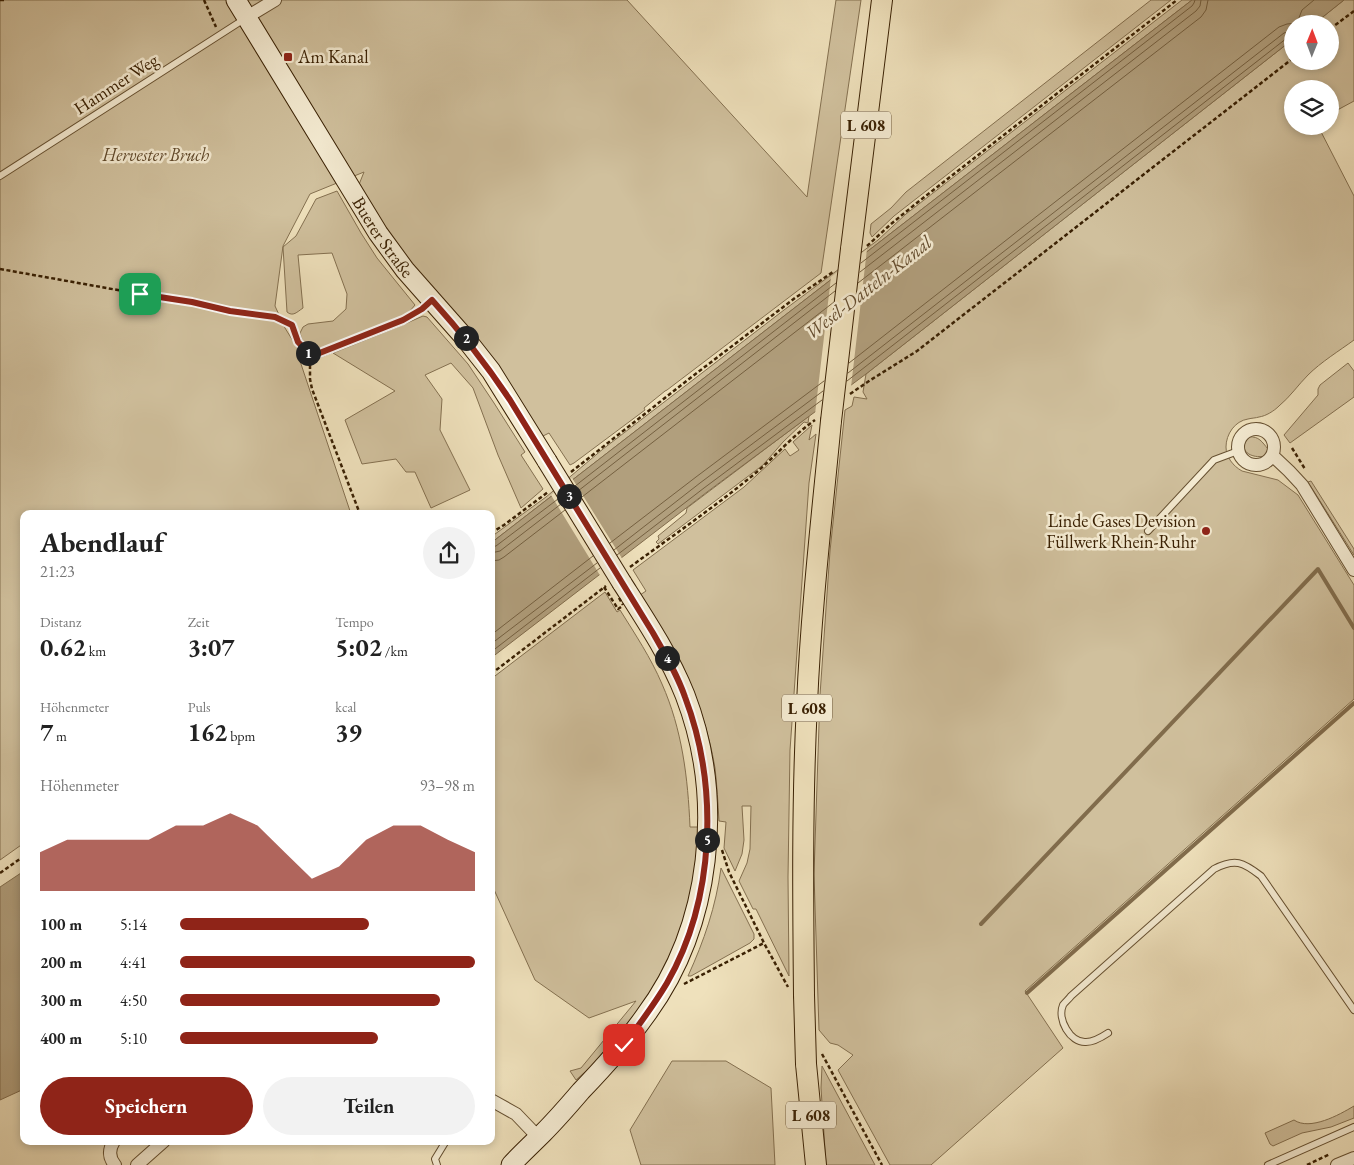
<!DOCTYPE html>
<html lang="de">
<head>
<meta charset="utf-8">
<style>
  :root { --surface:#fff; --page:#f2f2f2; --text:#222; --muted:#767676; --accent:#8f2418 }
  body { margin:0; font-family:"EB Garamond",serif; background:var(--page); color:var(--text); height:100vh; display:flex; flex-direction:column; font-size:19px; white-space:nowrap }
  * { box-sizing:border-box; margin:0 }
  p { font-size:16px; color:var(--muted) }
  .icon { flex:none; width:28px; height:28px; fill:none; stroke:currentColor; stroke-width:2; stroke-linecap:round; stroke-linejoin:round }
  .map { position:relative; flex:1; overflow:hidden }
  .sheet { position:absolute; left:20px; top:510px; width:475px; height:635px; display:flex; flex-direction:column; background:var(--surface); border-radius:10px; box-shadow:0 2px 8px #0003 }
  .sheet>* { flex:none }
  .needle { width:32px; rotate:1deg }
  .controls { position:absolute; left:1284px; top:15px; display:grid; gap:10px }
  .controls a { display:grid; place-items:center; width:55px; height:55px; border-radius:50%; background:var(--surface); box-shadow:0 2px 8px #0003; font-size:25px }
  .pin { position:absolute; display:grid; place-items:center; width:42px; height:42px; color:#fff; margin:-21px; border-radius:10px; box-shadow:0 2px 8px #0006 }
  .km { position:absolute; width:25px; height:25px; margin:-12px; border-radius:50%; background:#222; color:#fff; font-size:14px; line-height:25px; text-align:center }
  .round { display:grid; place-items:center; flex:none; width:52px; height:52px; border-radius:26px; background:var(--page) }
  .headline { display:flex; align-items:center; justify-content:space-between; height:85px; padding:0 20px }
  h1 { font-size:28px; font-weight:700; line-height:38px }
  .figures { display:grid; grid-template-columns:repeat(3,1fr); gap:8px; height:85px; padding:5px 20px }
  .figures div { display:grid; align-content:center }
  .figures b { font-size:25px; font-weight:700 }
  .figures small { font-size:14px; font-weight:400 }
  .figures p { font-size:14px }
  .chart { height:140px; padding:10px 20px }
  .chart p { display:flex; justify-content:space-between }
  .chart svg { width:100%; height:90px; margin-top:5px; fill:var(--accent); opacity:.7 }
  .primary-button { display:flex; gap:10px; margin-top:auto; padding:10px 20px }
  .primary-button a { flex:1; height:58px; border-radius:30px; background:var(--accent); color:#fff; font-size:20px; font-weight:700; line-height:58px; text-align:center }
  .primary-button a+a { background:var(--page); color:var(--text) }
  ul { padding:0 20px; list-style:none; font-size:16px }
  li { display:grid; grid-template-columns:80px 60px 1fr; align-items:center; height:38px }
  li i { height:12px; border-radius:6px; background:var(--accent) }
  .map>svg:first-child { display:block }
  .green { fill:#d0c09d; stroke:#847050 }
  .water { fill:#b19f7d; stroke:#816c4c }
  .pier { fill:#efe1bc }
  .lines { fill:none; stroke-linecap:round; stroke-linejoin:round }
  .shore { stroke:#756040; stroke-width:1 }
  .stream { stroke:#816c4c; stroke-width:4 }
  .lane-casing { stroke:#665031; stroke-width:8 }
  .street-casing { stroke:#665031; stroke-width:14 }
  .secondary-casing { stroke:#392003; stroke-width:21 }
  .primary-casing { stroke:#392003; stroke-width:22 }
  .path { stroke:#392003; stroke-width:2.5; stroke-dasharray:4 2.5; stroke-linecap:butt }
  .lane { stroke:#f5ecd3; stroke-width:6 }
  .street { stroke:#f5ecd3; stroke-width:12 }
  .secondary { stroke:#f5ecd3; stroke-width:19 }
  .primary { stroke:#efe1bc; stroke-width:20 }
  .secondary-bridge-casing { stroke:#392003; stroke-width:21; stroke-linecap:butt }
  .primary-bridge-casing { stroke:#392003; stroke-width:22; stroke-linecap:butt }
  .path-bridge { stroke:#392003; stroke-width:2.5; stroke-dasharray:4 2.5; stroke-linecap:butt }
  .secondary-bridge { stroke:#f5ecd3; stroke-width:19 }
  .primary-bridge { stroke:#efe1bc; stroke-width:20 }
  .route-casing { stroke:#fff; stroke-width:10 }
  .route { stroke:#8f2418; stroke-width:6 }
  .poi-dot { fill:#8f2418; stroke:#f5ecd3; stroke-width:2 }
  .labels { text-anchor:middle; stroke-width:5; stroke-linejoin:round; paint-order:stroke }
  .shield { fill:#f5ecd3; stroke:#715d41; stroke-width:1 }
  .shield-label { font-size:16px; font-weight:bold; fill:#392003 }
  .poi-label { font-size:18px; fill:#392003; stroke:#f5ecd3; text-anchor:start }
  .street-label { font-size:18px; fill:#392003; stroke:#f5ecd3 }
  .park-label { font-size:18px; font-style:italic; fill:#5f482a; stroke:#f5ecd3 }
  .water-label { font-size:19px; font-style:italic; fill:#634c2e; stroke:#f5ecd3 }
</style>
</head>
<body>
<div class="map">
<svg width="1354" height="1165" viewBox="0 0 1354 1165">
  <rect width="100%" height="100%" fill="#efe1bc"/>
  <filter id="stains"><feTurbulence type="fractalNoise" baseFrequency=".004" numOctaves="4"/><feColorMatrix values="0 0 0 0 .2 0 0 0 0 .09 0 0 0 0 .02 0 0 0 .5 -.17"/></filter>
  <radialGradient id="worn" r=".72"><stop offset=".6" stop-color="#630" stop-opacity="0"/><stop offset="1" stop-color="#630" stop-opacity=".3"/></radialGradient>
  <!-- green -->
  <path class="green" d="M0 0H627L807 197 836 0H861L821 273 667 390 665 391 644 408 645 410 574 463 570 465 549 433 541 437 395 245 358 187 364 172 310 194 283 246 275 306 285 328 306 362 300 361 351 514H24V843L0 860Z
    M1151 0H1171L894 216 872 237 870 233 871 224 891 208 906 192Z
    M1182 0H1192L491 543V537L546 497 603 449 784 310 878 240 906 214Z
    M1344 0H1354V101L1330 114V89H1292V126H1318L1354 196V340C1339 351 1321 362 1308 375 1298 385 1290 397 1279 406 1274 411 1266 416 1259 417 1256 418 1252 418 1248 419 1235 421 1226 434 1226 447 1226 457 1233 466 1242 471L1278 480 1298 495 1354 585V699L1025 991 1063 1048 931 1165H890L838 1070 853 1055 838 1045 830 1043 819 1030 814 874 820 695 830 551 845 410 852 406 854 397 867 399 863 392 866 374 1292 40V61H1330V24H1314Z
    M337 191 361 233 377 258 415 305 410 311 403 316 366 332 321 348 310 346 302 340 300 333 303 327 308 324 333 321 346 309 347 294 332 253 298 255 303 308C297 312 293 317 287 312L283 247 296 236 316 199Z
    M423 316 427 317 468 364 494 403 525 452 521 455 543 489 521 508 498 455 473 388 451 363 425 375 442 399 440 430 470 490 431 508 415 472H406L396 459 362 464 345 420 395 391 333 353 400 326Z
    M1348 363 1354 371V397L1290 443 1284 435 1318 395V389L1320 385Z
    M809 416 808 423 804 422 783 442 763 465 658 544 656 542 659 539 658 536 686 513 687 508Z
    M812 425 809 440 816 434 809 483 790 750 788 877 789 976 756 909H753L739 881 747 863 750 849 751 806H742L744 840 742 854 735 871 724 848 726 822 719 821C718 804 717 785 715 768 709 732 697 697 682 665 670 641 654 618 640 595L646 591 633 570 744 487 785 449 790 456 799 450 793 442Z
    M1249 437C1259 436 1262 442 1268 449L1265 456C1252 459 1236 451 1249 437Z
    M1311 481 1354 549V555L1308 482Z
    M605 592 617 612 620 610C635 634 651 658 662 684 682 729 688 778 690 827H698L697 853 693 884 688 908 670 961 644 1007 603 1056 576 1080 570 1071 581 1068 636 1001 589 1018 535 980 491 883V679Z
    M721 868 754 934V939L750 943 691 976H688C704 941 716 906 721 868Z
    M672 1061H726L771 1088 775 1165H641L630 1130Z
    M822 1066 875 1165H826L821 1088Z
    M1354 1106V1118L1331 1127 1302 1133 1273 1146 1270 1144 1265 1133 1294 1120C1310 1131 1339 1115 1354 1106Z"/>
  <!-- water -->
  <path class="water" d="M1192 0H1344L1314 24H1292V40L866 374 707 492 491 658V543Z
    M24 871V1089L0 1100V887Z"/>
  <!-- pier -->
  <path class="pier" d="M867 249 851 387 815 414 831 277Z
    M572 478 623 560 601 577 551 495Z"/>
  <g class="lines">
    <!-- shore -->
    <path class="shore" d="M861 263 1192 6 1194 3 1195 0
      M860 272 1196 11 1200 6 1201 0
      M858 283 1201 17 1206 10 1208 0
      M849 363 1279 27 1287 24 1297 23 1302 10 1314 0
      M848 373 1284 33 1292 31
      M847 381 1287 38 1292 37
      M575 486 836 283
      M578 491 835 291
      M582 497 834 302
      M610 543 696 477 824 381
      M491 547 496 546 558 499
      M614 550 700 483 823 391
      M491 553 500 551 561 504
      M617 555 704 488 822 400
      M491 561 499 560 504 557 565 510
      M491 635 593 556
      M491 644 597 563
      M491 652 600 568"/>
    <!-- stream -->
    <path class="stream" d="M981 924 1318 569 1354 628
      M1027 993 1354 703"/>
    <defs>
      <path id="lane" d="M0 176 246 18
        M292 325 298 342 312 357 403 320 422 309 431 301
        M1148 531 1214 460 1238 451
        M1108 1033C1102 1037 1094 1042 1086 1042 1070 1043 1057 1019 1063 1005 1065 1002 1069 999 1071 996L1214 869C1235 858 1243 862 1261 876L1354 1010
        M437 1165 435 1159 446 1141
        M1268 1165 1354 1127"/>
      <path id="street" d="M247 17 275 0
        M1238 447a18 18 0 1 1 36 0a18 18 0 1 1-36 0Z
        M1272 455 1289 471 1302 485 1354 570
        M491 1100 516 1114 538 1137
        M114 1141C109 1149 108 1157 115 1165
        M137 1165 164 1141
        M1337 1165 1354 1158"/>
      <g id="secondary">
        <path id="s1" d="M236 0 378 233 405 270 465 338 491 371 547 461"/>
        <path d="M511 1165C521 1154 532 1144 543 1133 556 1120 569 1105 581 1091 604 1067 626 1043 645 1016 712 926 725 799 685 695 669 655 645 619 622 583"/>
      </g>
      <path id="primary" d="M851 249 882 0
        M804 995C803 898 802 801 807 704 811 610 822 515 831 421
        M806 1064 816 1165"/>
    </defs>
    <!-- lane casing -->
    <use href="#lane" class="lane-casing"/>
    <!-- street casing -->
    <use href="#street" class="street-casing"/>
    <!-- secondary casing -->
    <use href="#secondary" class="secondary-casing"/>
    <!-- primary casing -->
    <use href="#primary" class="primary-casing"/>
    <!-- path -->
    <path class="path" d="M0 0H4
      M204 0 216 27
      M1330 29 1354 11
      M867 246 891 224 918 202 1177 0
      M0 269 140 294 192 302 230 311 275 317 284 321
      M310 365V379L312 389 360 514
      M850 394 869 381 917 351 1292 59
      M1292 448 1305 469
      M571 472 689 379 795 298 833 272
      M491 533 504 525 548 492
      M630 567C671 537 713 508 752 476 774 458 792 436 815 420
      M604 587 618 609 621 607
      M491 674 606 586
      M722 850 729 872 764 943 788 987
      M0 873 24 856
      M684 984 764 943
      M822 1054 882 1165
      M1307 1165 1330 1154"/>
    <!-- lane -->
    <use href="#lane" class="lane"/>
    <!-- street -->
    <use href="#street" class="street"/>
    <!-- secondary -->
    <use href="#secondary" class="secondary"/>
    <!-- primary -->
    <use href="#primary" class="primary"/>
    <defs>
      <path id="secondary-bridge" d="M547 461 622 583"/>
      <path id="primary-bridge" d="M831 421 851 249
        M804 995 806 1064"/>
    </defs>
    <!-- secondary-bridge casing -->
    <use href="#secondary-bridge" class="secondary-bridge-casing"/>
    <!-- primary-bridge casing -->
    <use href="#primary-bridge" class="primary-bridge-casing"/>
    <!-- path-bridge -->
    <path class="path-bridge" d="M619 598 623 605"/>
    <!-- secondary-bridge -->
    <use href="#secondary-bridge" class="secondary-bridge"/>
    <!-- primary-bridge -->
    <use href="#primary-bridge" class="primary-bridge"/>
  </g>
  <g class="lines">
    <defs>
      <path id="route" d="M140 294 192 302 230 311 275 317 292 325 298 342 312 356 403 320 422 309 432 300C461 332 486 364 510 400L653 633C665 654 677 674 685 697 719 787 715 899 667 983 654 1005 639 1025 624 1045"/>
    </defs>
    <!-- route casing -->
    <use href="#route" class="route-casing"/>
    <!-- route -->
    <use href="#route" class="route"/>
  </g>
  <!-- markers -->
  <g class="poi-dot">
    <rect x="283" y="52" width="10" height="10" rx="2.5"/>
    <circle cx="1206" cy="531" r="5"/>
  </g>
  <g class="labels">
    <!-- shield labels -->
    <g class="shield">
      <rect x="841" y="111.5" width="50" height="27" rx="4"/>
      <rect x="782" y="694.5" width="50" height="27" rx="4"/>
      <rect x="786" y="1101.5" width="50" height="27" rx="4"/>
    </g>
    <g class="shield-label">
      <text x="866" y="131">L 608</text>
      <text x="807" y="714">L 608</text>
      <text x="811" y="1121">L 608</text>
    </g>
    <!-- poi labels -->
    <g class="poi-label">
      <text x="298" y="63">Am Kanal</text>
      <text x="1196" y="527" text-anchor="end">Linde Gases Devision<tspan x="1196" dy="21">Füllwerk Rhein-Ruhr</tspan></text>
    </g>
    <!-- street labels -->
    <g class="street-label">
      <text transform="translate(116 84) rotate(-33)" y="6">Hammer Weg</text>
      <text dy="6" stroke="none"><textPath href="#s1" startOffset="279">Buerer Straße</textPath></text>
    </g>
    <!-- park labels -->
    <g class="park-label">
      <text x="156" y="161">Hervester Bruch</text>
    </g>
    <!-- water labels -->
    <g class="water-label">
      <text transform="translate(868 287) rotate(-38)" y="7">Wesel-Datteln-Kanal</text>
    </g>
  </g>
  <rect width="100%" height="100%" filter="url(#stains)"/>
  <rect width="100%" height="100%" fill="url(#worn)"/>
</svg>
<div class="controls">
<a><svg class="needle" viewBox="-14 -14 28 28"><path d="M0-13l5 13h-10z" fill="#e53935"/><path d="M0 13l5-13h-10z" fill="#767676"/></svg></a>
<a><svg class="icon" aria-label="layers" viewBox="0 0 24 24"><path d="M12 4l9 5-9 5-9-5zM3 14l9 5 9-5"/></svg></a>
</div>
<div class="pin" style="left:140px;top:294px;background:#1e9e55"><svg class="icon" aria-label="arrive" viewBox="0 0 24 24"><path d="M6 21V4h12l-3 4 3 4H6"/></svg></div>
<div class="pin" style="left:624px;top:1045px;background:#d93025"><svg class="icon" aria-label="check" viewBox="0 0 24 24"><path d="M5 12l5 5 9-10"/></svg></div>
<b class="km" style="left:308px;top:353px">1</b>
<b class="km" style="left:466px;top:338px">2</b>
<b class="km" style="left:569px;top:496px">3</b>
<b class="km" style="left:667px;top:658px">4</b>
<b class="km" style="left:707px;top:840px">5</b>
<section class="sheet">
<div class="headline"><div><h1>Abendlauf</h1><p>21:23</p></div><a class="round"><svg class="icon" aria-label="share" viewBox="0 0 24 24"><path d="M12 15V3M7 8l5-5 5 5M5 13v7h14v-7"/></svg></a></div>
<div class="figures">
<div><p>Distanz</p><b>0.62<small> km</small></b></div>
<div><p>Zeit</p><b>3:07</b></div>
<div><p>Tempo</p><b>5:02<small> /km</small></b></div>
</div>
<div class="figures">
<div><p>Höhenmeter</p><b>7<small> m</small></b></div>
<div><p>Puls</p><b>162<small> bpm</small></b></div>
<div><p>kcal</p><b>39</b></div>
</div>
<div class="chart"><p><span>Höhenmeter</span>93–98 m</p>
<svg viewBox="0 0 160 44" preserveAspectRatio="none"><path d="M0 44V25L10 19L20 19L30 19L40 19L50 12L60 12L70 6L80 12L90 25L100 38L110 32L120 19L130 12L140 12L150 19L160 25V44z"/></svg>
</div>
<ul>
<li><b>100 m</b>5:14<i style="width:64%"></i></li>
<li><b>200 m</b>4:41<i style="width:100%"></i></li>
<li><b>300 m</b>4:50<i style="width:88%"></i></li>
<li><b>400 m</b>5:10<i style="width:67%"></i></li>
</ul>
<div class="primary-button"><a>Speichern</a><a>Teilen</a></div>
</section>
</div>
</body>
</html>
